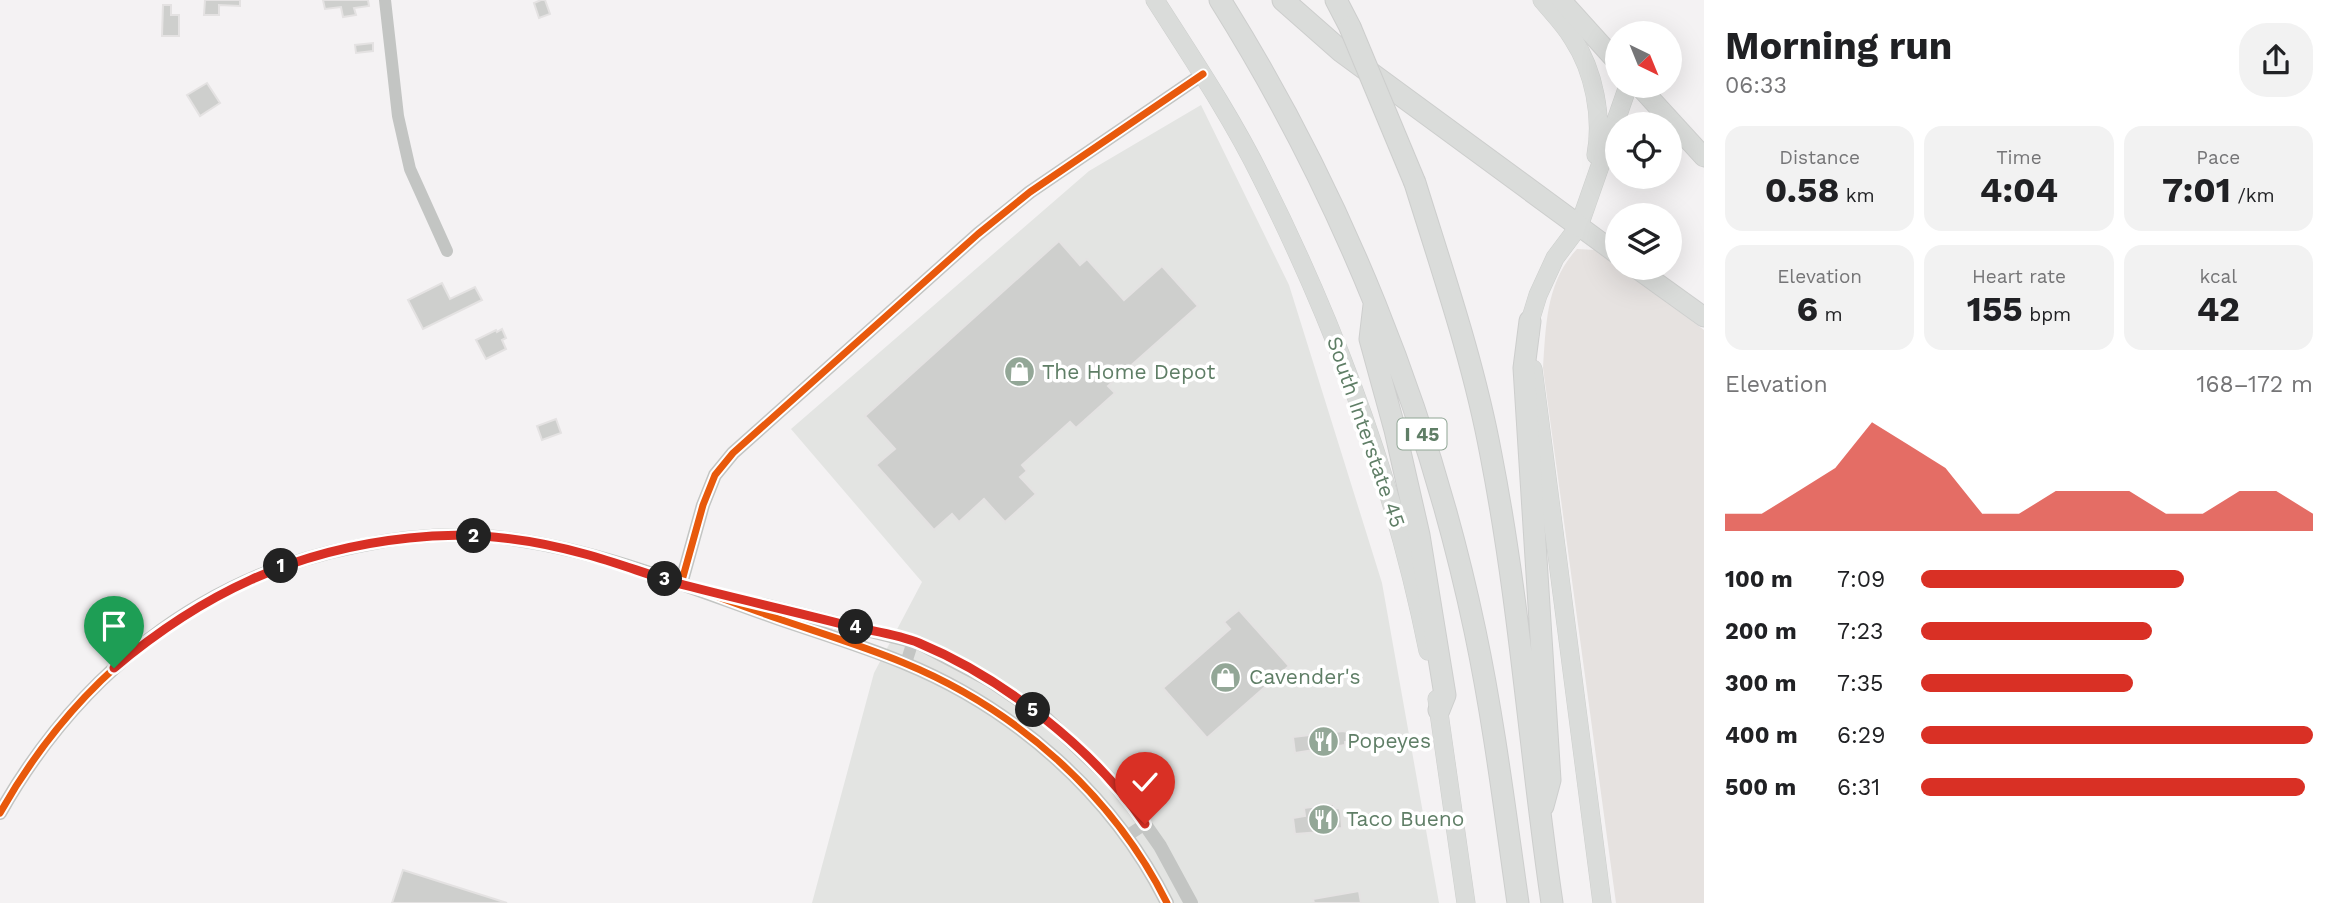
<!DOCTYPE html>
<html lang="en">
<head>
<meta charset="utf-8">
<style>
  :root { --surface:#fff; --page:#f2f2f2; --text:#202124; --muted:#757577; --accent:#d93025 }
  body { margin:0; font-family:"Work Sans",sans-serif; background:var(--page); color:var(--text); height:100vh; display:flex; flex-direction:column; font-size:26px; white-space:nowrap }
  * { box-sizing:border-box; margin:0 }
  p { font-size:23px; color:var(--muted) }
  .icon { flex:none; width:38px; height:38px; fill:none; stroke:currentColor; stroke-width:2; stroke-linecap:round; stroke-linejoin:round }
  .map { position:relative; flex:1; overflow:hidden }
  .drawer { display:flex; flex-direction:column; background:var(--surface); width:630px }
  .drawer>* { flex:none }
  .needle { width:46px; rotate:137deg }
  .buttons { position:absolute; left:1605px; top:21px; display:grid; gap:14px }
  .buttons a { display:grid; place-items:center; width:77px; height:77px; border-radius:50%; background:var(--surface); box-shadow:0 7px 28px #0002; font-size:35px }
  .pin { position:absolute; display:grid; place-items:center; width:60px; height:60px; color:#fff; margin:-72px -30px; border-radius:50% 50% 50% 0; rotate:-45deg; box-shadow:0 0 7px #0007 }
  .pin .icon { rotate:45deg }
  .km { position:absolute; width:35px; height:35px; margin:-18px; border-radius:50%; background:#222; color:#fff; font-size:19px; line-height:35px; text-align:center }
  .round { display:grid; place-items:center; flex:none; width:74px; height:74px; border-radius:28px; background:var(--page) }
  .headline { display:flex; align-items:center; justify-content:space-between; height:119px; padding:0 21px }
  h1 { font-size:38px; font-weight:700; line-height:52px }
  .figures { display:grid; grid-template-columns:repeat(3,1fr); gap:10px; height:119px; padding:7px 21px }
  .figures div { display:grid; align-content:center; border-radius:18px; background:var(--page); text-align:center }
  .figures b { font-size:35px; font-weight:700 }
  .figures small { font-size:19px; font-weight:400 }
  .figures p { font-size:19px }
  .chart { height:196px; padding:14px 21px }
  .chart p { display:flex; justify-content:space-between }
  .chart svg { width:100%; height:126px; margin-top:7px; fill:var(--accent); opacity:.7 }
  ul { padding:0 21px; list-style:none; font-size:23px }
  li { display:grid; grid-template-columns:112px 84px 1fr; align-items:center; height:52px }
  li i { height:18px; border-radius:9px; background:var(--accent) }
  main { display:flex; flex:1; min-height:0 }
  .map>svg:first-child { display:block }
  .built { fill:#e3e4e2 }
  .green { fill:#e6e2e0 }
  .building { fill:#cecfcd; stroke:#e4e2e2; stroke-width:2 }
  .lines { fill:none; stroke-linecap:round; stroke-linejoin:round }
  .secondary-casing { stroke:#cdcfcd; stroke-width:19 }
  .primary-casing { stroke:#cecfce; stroke-width:21 }
  .motorway-casing { stroke:#cdcecd; stroke-width:23 }
  .minor { stroke:#c3c5c3; stroke-width:12 }
  .tertiary { stroke:#c3c5c3; stroke-width:14 }
  .secondary { stroke:#dadcda; stroke-width:18 }
  .primary { stroke:#dadcda; stroke-width:19 }
  .motorway { stroke:#dadcda; stroke-width:21 }
  .motorway-bridge-casing { stroke:#cdcecd; stroke-width:23; stroke-linecap:butt }
  .motorway-bridge { stroke:#dadcda; stroke-width:21 }
  .cycleway-casing { stroke:#fff; stroke-width:11 }
  .cycleway { stroke:#e8590c; stroke-width:7 }
  .route-casing { stroke:#fff; stroke-width:14 }
  .route { stroke:#d93025; stroke-width:9 }
  .labels { text-anchor:middle; stroke-width:7; stroke-linejoin:round; paint-order:stroke }
  .shield { fill:#fff; stroke:#8fa594; stroke-width:2 }
  .shield-label { font-size:19px; font-weight:bold; fill:#5f7e66 }
  .poi-label { font-size:21px; fill:#5f7e66; stroke:#fff; text-anchor:start }
  .street-label { font-size:21px; fill:#5f7e66; stroke:#fff }
</style>
</head>
<body>
<main>
<div class="map">
<svg width="1704" height="903" viewBox="0 0 1704 903">
  <rect width="100%" height="100%" fill="#f4f2f3"/>
  <!-- built -->
  <path class="built" d="M1201 105 1289 285 1382 583 1439 903H812L874 673 922 582 791 429 1089 171Z"/>
  <!-- green -->
  <path class="green" d="M1577 249 1596 250 1704 330V903H1616L1543 368C1546 325 1546 282 1577 249Z"/>
  <!-- building -->
  <path class="building" d="M205 0H240V6L219 5V15H204Z
    M323 0H368L369 6 354 8 356 15 343 17 341 7 325 9Z
    M541 0H545L550 14 539 18 534 3Z
    M163 5H171V15H179V36H162Z
    M373 43V51L356 53 355 45Z
    M207 83 220 103 200 116 187 95Z
    M1059 241 1080 265 1087 259 1124 300 1162 266 1198 306 1108 386 1115 393 1076 428 1070 422 1022 465 1027 471 1020 477 1036 494 1005 522 984 499 959 522 952 514 934 530 876 465 895 449 865 416Z
    M442 283 450 299 475 287 482 300 423 329 408 300Z
    M502 329 506 338 502 340 506 349 486 359 476 340 496 330 497 332Z
    M556 419 561 433 542 440 537 426Z
    M1239 610 1289 666 1207 738 1163 688 1230 629 1224 622Z
    M1343 731 1347 732 1348 742H1345V745L1295 753 1293 737Z
    M1334 804V809L1339 808 1341 813 1342 828 1334 829V831L1295 834 1293 818 1305 816 1304 808Z
    M403 870 507 903H392Z
    M1359 891 1361 903H1314L1313 899Z"/>
  <g class="lines">
    <defs>
      <path id="secondary" d="M1155 0C1192 58 1231 116 1261 177 1337 328 1395 486 1428 651
        M1542 0C1552 12 1565 25 1573 39 1594 71 1603 117 1596 155
        M1530 334V321L1538 295 1555 258 1579 226 1628 86
        M1533 369 1602 903
        M1437 699 1466 903"/>
      <path id="primary" d="M1561 0 1617 62
        M1639 86 1704 157
        M1579 226 1617 254
        M1636 268 1704 317"/>
      <path id="motorway" d="M1220 0C1341 193 1428 408 1475 631 1494 721 1505 812 1518 903
        M1283 0 1342 52 1579 226
        M1336 0 1350 27
        M1415 183C1443 273 1474 363 1491 455 1520 603 1530 754 1552 903
        M1374 305 1370 339 1395 430 1419 535 1445 695 1439 710
        M1530 321 1524 368 1550 780 1543 806"/>
    </defs>
    <!-- secondary casing -->
    <use href="#secondary" class="secondary-casing"/>
    <!-- primary casing -->
    <use href="#primary" class="primary-casing"/>
    <!-- motorway casing -->
    <use href="#motorway" class="motorway-casing"/>
    <!-- minor -->
    <path class="minor" d="M385 0 398 116 410 169 447 251
      M906 663 913 641
      M1127 836 1145 824"/>
    <!-- tertiary -->
    <path class="tertiary" d="M681 584 703 505 715 475 733 453 978 234 1030 192 1203 74
      M761 604 919 643 989 680 1047 719 1108 777 1132 806 1160 846 1191 903
      M0 813C78 675 201 576 358 546 411 535 465 531 518 540 607 553 694 589 779 619 820 633 863 646 904 663 1016 709 1113 795 1167 903"/>
    <!-- secondary -->
    <use href="#secondary" class="secondary"/>
    <!-- primary -->
    <use href="#primary" class="primary"/>
    <!-- motorway -->
    <use href="#motorway" class="motorway"/>
    <defs>
      <path id="motorway-bridge" d="M1350 27 1415 183"/>
    </defs>
    <!-- motorway-bridge casing -->
    <use href="#motorway-bridge" class="motorway-bridge-casing"/>
    <!-- motorway-bridge -->
    <use href="#motorway-bridge" class="motorway-bridge"/>
    <defs>
      <path id="cycleway" d="M681 584 703 505 715 475 733 453 978 234 1030 192 1203 74
        M0 813C78 675 201 576 358 546 411 535 465 531 518 540 607 553 694 589 779 619 820 633 863 646 904 663 1016 709 1113 795 1167 903"/>
    </defs>
    <!-- cycleway casing -->
    <use href="#cycleway" class="cycleway-casing"/>
    <!-- cycleway -->
    <use href="#cycleway" class="cycleway"/>
  </g>
  <g class="lines">
    <defs>
      <path id="route" d="M114 668C202 594 293 550 409 538 468 531 528 538 585 554 619 563 651 576 684 585 738 599 792 611 846 625 870 631 897 634 919 643 1003 678 1094 749 1145 824"/>
    </defs>
    <!-- route casing -->
    <use href="#route" class="route-casing"/>
    <!-- route -->
    <use href="#route" class="route"/>
  </g>
  <!-- icons -->
  <defs>
    <symbol id="shop-disc" viewBox="-11 -11 22 22"><circle r="9.5" fill="#93a797" stroke="#fff"/><path d="M-5-2.5h2.3a2.7 3.5 0 0 1 5.4 0H5L5.5 6h-11ZM-1.5-2.5h3a1.5 2.3 0 0 0-3 0Z" fill="#fff"/></symbol>
    <symbol id="restaurant-disc" viewBox="-11 -11 22 22"><circle r="9.5" fill="#93a797" stroke="#fff"/><path d="M-5-6h1v4h1v-4h1v4h1v-4h1v5L-1.5 .5V6h-2V.5L-5-1ZM5-6V6H3V1.5H1.5Q1.5-4 5-6Z" fill="#fff"/></symbol>
  </defs>
  <g fill-rule="evenodd">
    <use href="#shop-disc" x="1002" y="354" width="35" height="35"/>
    <use href="#shop-disc" x="1208" y="660" width="35" height="35"/>
    <use href="#restaurant-disc" x="1306" y="724" width="35" height="35"/>
    <use href="#restaurant-disc" x="1306" y="802" width="35" height="35"/>
  </g>
  <g class="labels">
    <!-- shield labels -->
    <rect class="shield" x="1397.5" y="418.5" width="49" height="31" rx="5"/>
    <g class="shield-label">
      <text x="1422" y="441">I 45</text>
    </g>
    <!-- poi labels -->
    <g class="poi-label">
      <text x="1042" y="379">The Home Depot</text>
      <text x="1249" y="684">Cavender's</text>
      <text x="1347" y="748">Popeyes</text>
      <text x="1346" y="826">Taco Bueno</text>
    </g>
    <!-- street labels -->
    <g class="street-label">
      <text transform="translate(1366 432) rotate(71)" y="7">South Interstate 45</text>
    </g>
  </g>
</svg>
<div class="buttons">
<a><svg class="needle" viewBox="-14 -14 28 28"><path d="M0-13l5 13h-10z" fill="#e53935"/><path d="M0 13l5-13h-10z" fill="#757577"/></svg></a>
<a><svg class="icon" aria-label="locate" viewBox="0 0 24 24"><circle cx="12" cy="12" r="6"/><path d="M12 2v4M12 18v4M2 12h4M18 12h4"/></svg></a>
<a><svg class="icon" aria-label="layers" viewBox="0 0 24 24"><path d="M12 4l9 5-9 5-9-5zM3 14l9 5 9-5"/></svg></a>
</div>
<div class="pin" style="left:114px;top:668px;background:#1e9e55"><svg class="icon" aria-label="arrive" viewBox="0 0 24 24"><path d="M6 21V4h12l-3 4 3 4H6"/></svg></div>
<div class="pin" style="left:1145px;top:824px;background:#d93025"><svg class="icon" aria-label="check" viewBox="0 0 24 24"><path d="M5 12l5 5 9-10"/></svg></div>
<b class="km" style="left:281px;top:566px">1</b>
<b class="km" style="left:474px;top:536px">2</b>
<b class="km" style="left:665px;top:579px">3</b>
<b class="km" style="left:856px;top:627px">4</b>
<b class="km" style="left:1033px;top:710px">5</b>
</div>
<section class="drawer">
<div class="headline"><div><h1>Morning run</h1><p>06:33</p></div><a class="round"><svg class="icon" aria-label="share" viewBox="0 0 24 24"><path d="M12 15V3M7 8l5-5 5 5M5 13v7h14v-7"/></svg></a></div>
<div class="figures">
<div><p>Distance</p><b>0.58<small> km</small></b></div>
<div><p>Time</p><b>4:04</b></div>
<div><p>Pace</p><b>7:01<small> /km</small></b></div>
</div>
<div class="figures">
<div><p>Elevation</p><b>6<small> m</small></b></div>
<div><p>Heart rate</p><b>155<small> bpm</small></b></div>
<div><p>kcal</p><b>42</b></div>
</div>
<div class="chart"><p><span>Elevation</span>168–172 m</p>
<svg viewBox="0 0 160 44" preserveAspectRatio="none"><path d="M0 44V38L10 38L20 30L30 22L40 6L50 14L60 22L70 38L80 38L90 30L100 30L110 30L120 38L130 38L140 30L150 30L160 38V44z"/></svg>
</div>
<ul>
<li><b>100 m</b>7:09<i style="width:67%"></i></li>
<li><b>200 m</b>7:23<i style="width:59%"></i></li>
<li><b>300 m</b>7:35<i style="width:54%"></i></li>
<li><b>400 m</b>6:29<i style="width:100%"></i></li>
<li><b>500 m</b>6:31<i style="width:98%"></i></li>
</ul>
</section>
</main>
</body>
</html>
